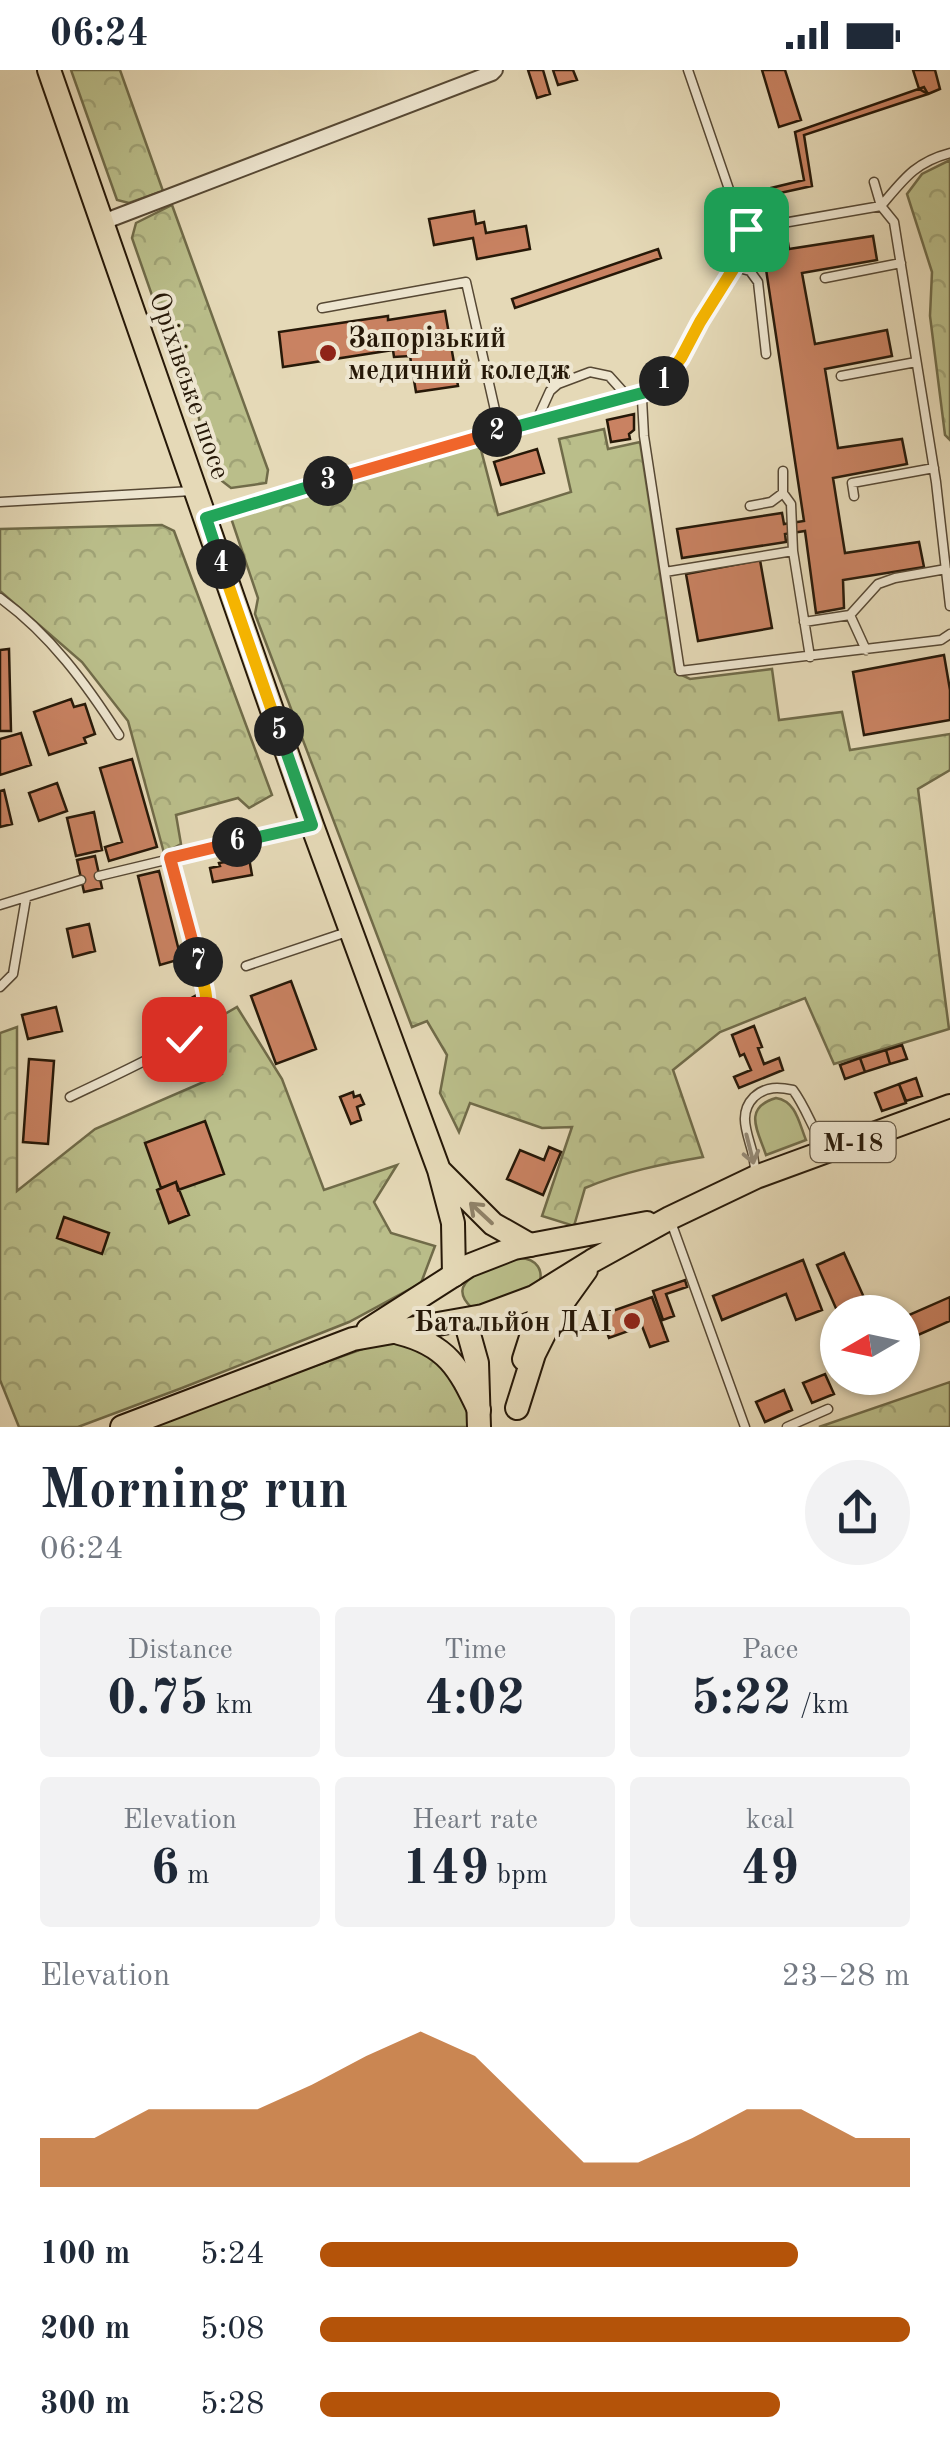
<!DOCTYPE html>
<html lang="en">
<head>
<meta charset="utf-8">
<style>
  :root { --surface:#fff; --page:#f2f2f3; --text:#1f2937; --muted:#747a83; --accent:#b45309 }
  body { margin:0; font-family:"Old Standard TT",serif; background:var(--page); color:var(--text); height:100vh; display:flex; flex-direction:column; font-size:38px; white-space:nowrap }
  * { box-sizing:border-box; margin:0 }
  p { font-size:32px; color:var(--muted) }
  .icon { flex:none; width:55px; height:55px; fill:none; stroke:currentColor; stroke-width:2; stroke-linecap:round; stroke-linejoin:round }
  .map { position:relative; height:1357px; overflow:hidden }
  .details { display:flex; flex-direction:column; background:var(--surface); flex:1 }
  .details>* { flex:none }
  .needle { width:65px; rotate:261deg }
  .fabs { position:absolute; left:820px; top:1225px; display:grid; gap:20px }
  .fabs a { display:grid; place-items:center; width:100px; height:100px; border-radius:50%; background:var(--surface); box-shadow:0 2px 8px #0004; font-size:50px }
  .pin { position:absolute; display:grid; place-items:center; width:85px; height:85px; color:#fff; margin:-42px; border-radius:20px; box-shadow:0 5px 15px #0006 }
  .km { position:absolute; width:50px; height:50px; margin:-25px; border-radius:50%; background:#222; color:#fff; font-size:28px; line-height:50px; text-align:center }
  .round { display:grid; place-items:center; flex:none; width:105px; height:105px; border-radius:52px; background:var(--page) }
  .head { display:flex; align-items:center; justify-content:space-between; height:170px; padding:0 40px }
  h1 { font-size:55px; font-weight:700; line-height:75px }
  .stats { display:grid; grid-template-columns:repeat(3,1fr); gap:15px; height:170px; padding:10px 40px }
  .stats div { display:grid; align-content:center; border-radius:10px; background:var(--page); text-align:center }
  .stats b { font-size:50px; font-weight:700 }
  .stats small { font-size:28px; font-weight:400 }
  .stats p { font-size:28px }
  .chart { height:280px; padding:20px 40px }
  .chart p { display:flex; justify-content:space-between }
  .chart svg { width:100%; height:180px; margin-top:10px; fill:var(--accent); opacity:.7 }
  ul { padding:0 40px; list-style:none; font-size:32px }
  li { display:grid; grid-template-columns:160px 120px 1fr; align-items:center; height:75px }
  li i { height:25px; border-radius:12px; background:var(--accent) }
  .status { display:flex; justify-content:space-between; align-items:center; height:70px; padding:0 50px; background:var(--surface); direction:ltr }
  .status svg { height:28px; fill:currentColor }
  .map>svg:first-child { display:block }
  .green { fill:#babe8a; stroke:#706b49; stroke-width:2.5 }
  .forest { fill:url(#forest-crowns); stroke:#706b49; stroke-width:2.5 }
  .building { fill:#c98262; stroke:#261808; stroke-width:2.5 }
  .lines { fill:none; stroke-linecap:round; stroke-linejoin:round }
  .service-casing { stroke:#564834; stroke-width:11 }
  .minor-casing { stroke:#564834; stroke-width:18 }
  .primary-casing { stroke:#261808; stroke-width:26 }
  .trunk-casing { stroke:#261808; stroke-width:26 }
  .service { stroke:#eee6d0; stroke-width:8 }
  .minor { stroke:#eee6d0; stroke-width:14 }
  .primary { stroke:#e5d9b7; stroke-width:22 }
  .trunk { stroke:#e5d9b7; stroke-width:22 }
  .oneway { stroke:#948976 }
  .oneway2 { stroke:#8f8268 }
  .split-1-casing { stroke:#fff; stroke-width:20 }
  .split-2-casing { stroke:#fff; stroke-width:20 }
  .split-3-casing { stroke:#fff; stroke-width:20 }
  .split-4-casing { stroke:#fff; stroke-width:20 }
  .split-5-casing { stroke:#fff; stroke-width:20 }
  .split-6-casing { stroke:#fff; stroke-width:20 }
  .split-7-casing { stroke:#fff; stroke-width:20 }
  .split-8-casing { stroke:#fff; stroke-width:20 }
  .split-1 { stroke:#f5b400; stroke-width:12 }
  .split-2 { stroke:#22a559; stroke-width:12 }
  .split-3 { stroke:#f0652b; stroke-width:12 }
  .split-4 { stroke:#22a559; stroke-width:12 }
  .split-5 { stroke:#f5b400; stroke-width:12 }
  .split-6 { stroke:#22a559; stroke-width:12 }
  .split-7 { stroke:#f0652b; stroke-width:12 }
  .split-8 { stroke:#f5b400; stroke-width:12 }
  .poi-dot { fill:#8f2418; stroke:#eee6d0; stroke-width:4 }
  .labels { text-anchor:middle; stroke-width:8; stroke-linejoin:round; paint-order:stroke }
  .shield { fill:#eee6d0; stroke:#625644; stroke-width:2.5 }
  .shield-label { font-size:25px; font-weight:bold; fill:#261808 }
  .poi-label { font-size:28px; font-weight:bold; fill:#261808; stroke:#eee6d0; text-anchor:start }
  .street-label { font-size:28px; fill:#261808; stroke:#eee6d0 }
</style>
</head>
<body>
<div class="status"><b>06:24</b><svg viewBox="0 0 49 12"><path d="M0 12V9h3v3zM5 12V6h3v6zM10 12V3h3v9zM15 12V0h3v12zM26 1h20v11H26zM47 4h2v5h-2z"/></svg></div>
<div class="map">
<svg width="950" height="1357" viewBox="0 0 950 1357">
  <defs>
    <pattern id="forest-crowns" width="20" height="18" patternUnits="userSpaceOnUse" patternTransform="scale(2.5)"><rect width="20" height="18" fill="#babe8a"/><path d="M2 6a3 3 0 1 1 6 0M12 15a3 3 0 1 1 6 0" fill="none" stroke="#a0a376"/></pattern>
  </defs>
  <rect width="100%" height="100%" fill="#e5d9b7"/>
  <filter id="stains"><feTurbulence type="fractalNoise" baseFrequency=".002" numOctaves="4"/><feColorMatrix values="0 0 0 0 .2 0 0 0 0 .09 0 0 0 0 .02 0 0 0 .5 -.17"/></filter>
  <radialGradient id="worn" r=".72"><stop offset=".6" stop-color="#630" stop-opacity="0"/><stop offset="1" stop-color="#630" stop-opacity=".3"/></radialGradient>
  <!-- green -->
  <path class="green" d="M776 1028C796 1031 799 1053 806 1070L766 1085C758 1061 742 1038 776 1028Z
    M520 1188C537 1189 544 1200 539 1215L472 1238C439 1208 500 1195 520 1188Z"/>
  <!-- forest -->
  <path class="forest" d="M71 0H120L163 121 129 133 117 130Z
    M950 90V370L945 365 930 246 932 202 907 124 922 104Z
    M172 135 268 400 266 413 231 418 222 411 202 363 190 305 163 257 132 168 136 153Z
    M604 359 608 379 640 372 675 602 690 609 772 599 779 650 842 642 850 680 950 664V700L918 719 949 959 834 994 805 928 720 962 673 1000 703 1087C662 1094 623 1102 585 1118L574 1156 542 1146 572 1057 542 1058 470 1033 459 1062 440 1023 447 985 427 951 412 957 255 544 258 528 230 445 479 372 498 445 571 422 559 369Z
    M162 455 174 461 272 725 249 738 238 728 176 745 181 774 164 783 128 651 82 592 0 521V459Z
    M237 937 282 1009 324 1120 397 1095 374 1132 391 1163 435 1176 421 1213 349 1252 182 1318 78 1357H19L0 1310V963L17 957V1121L95 1059 222 1004 211 952Z
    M385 1271 418 1274 464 1313 473 1357H142Z
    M950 1312V1357H819Z"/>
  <!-- building -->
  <path class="building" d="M528 0H543L550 24 537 28Z
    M553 0H573L577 10 558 15Z
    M762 0H785L801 50 779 57Z
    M913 0H935L940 19 928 24 919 19Z
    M924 17 928 24 804 65 812 116 780 123 789 179 782 181 771 118 804 110 795 62Z
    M474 141 476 154 484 152 486 163 526 156 530 179 477 189 473 168 434 175 429 149Z
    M873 166 877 190 802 203 815 274 887 260 892 286 825 299 838 378 902 369 907 394 833 408 845 483 919 472 924 497 843 510 844 538 816 543 805 461 785 464 786 472 682 488 677 459 782 443 784 454 804 451 764 186 789 179Z
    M658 179 661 188 515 238 512 229Z
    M445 241 458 316 416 322 410 286 394 287 393 280 283 297 279 262 388 246V250Z
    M634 344V360L629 364 630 369 611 372 607 350Z
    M537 379 544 403 501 415 494 392Z
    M760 490 772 558 698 571 686 504Z
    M9 579 11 661H0V580Z
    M944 585 950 620V650L864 665 853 602Z
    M71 629 74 637 85 634 95 664 84 668 86 673 49 685 34 642Z
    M21 663 31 695 0 705V669Z
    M132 689 157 777 109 791 105 777 122 772 100 698Z
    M57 713 67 741 39 751 29 723Z
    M4 720 12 754 0 757V721Z
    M94 742 102 780 76 786 67 748Z
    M95 786 102 818 84 822 77 790Z
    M249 788 252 805 213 812 210 798 220 796 219 793Z
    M159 801 181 889 160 895 138 806Z
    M89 854 95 881 73 887 67 859Z
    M291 911 316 979 276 994 251 926Z
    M195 926 198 941 170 956 167 948 175 945 172 939Z
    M56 937 62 961 28 969 22 945Z
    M754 956 762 977 758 978 764 994 779 988 783 1000 739 1018 734 1007 751 1000 744 984 740 986 732 965Z
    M902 975 907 989 890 994 886 980Z
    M886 980 890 994 865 1002 860 988Z
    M860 988 865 1002 845 1009 840 995Z
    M29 989 54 991 48 1074 23 1072Z
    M916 1008 922 1026 906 1031 899 1014Z
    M899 1014 906 1033 882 1041 875 1023Z
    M353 1022 354 1027 360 1025 364 1034 357 1037 361 1050 351 1054 340 1027Z
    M205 1051 224 1104 178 1120 176 1112 161 1118 145 1073Z
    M549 1077 561 1082 543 1125 507 1109 520 1080 544 1090Z
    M176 1112 189 1145 169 1153 157 1120Z
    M64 1147 109 1163 102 1184 57 1168Z
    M844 1183 866 1232 838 1243 817 1195Z
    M803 1190 822 1240 796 1250 786 1224 722 1250 713 1226Z
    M685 1210 687 1217 666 1224 674 1246 663 1250 653 1221Z
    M652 1227 668 1271 650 1277 642 1256 609 1268 601 1245Z
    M950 1227V1251L902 1272V1248Z
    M825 1304 834 1324 812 1333 803 1313Z
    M784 1320 792 1340 765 1352 756 1332Z"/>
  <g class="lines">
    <defs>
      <path id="service" d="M688 0 743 160
        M874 112 881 136
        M881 136C903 110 915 92 950 83
        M735 197 750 201 758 212 766 284
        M825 208 901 193
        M322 238 466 212 500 362
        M841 306 916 292
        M646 322 642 329 644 366 680 601 941 570 950 564
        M535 354 550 321 558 314 590 302 609 306 627 326
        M783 423 791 434 793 481
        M854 426 852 413 934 398
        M0 432 192 421
        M750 436 771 432 783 423V401
        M210 446 485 365 535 354 627 326 646 322 662 314 681 288 700 252 742 185 743 160 881 136 894 152 936 412 950 536
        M665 502 793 481 810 587
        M0 528C50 564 87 615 119 665
        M850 545 878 514 895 508 946 499
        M804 552 850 545 866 580
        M99 806 308 756
        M0 835 81 810
        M246 896 347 862
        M0 917 13 904 26 828
        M70 1027C96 1014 189 973 202 954 206 947 207 938 207 931L170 788
        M756 1106C755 1098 754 1089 752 1081 747 1062 738 1043 754 1027 766 1016 779 1017 793 1020 807 1039 812 1059 825 1077
        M671 1152 745 1357
        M787 1357 828 1339"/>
      <path id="minor" d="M103 152 492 3 495 0"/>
      <path id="primary" d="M49 0 312 755 439 1100 453 1153 454 1205
        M441 1102 493 1154 530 1175
        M465 1250 477 1293 479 1357
        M524 1289 546 1220"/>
      <path id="trunk" d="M368 1260 468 1196 514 1178 647 1153
        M399 1263C447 1275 459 1298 479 1340
        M517 1338 534 1284 553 1246 586 1200
        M122 1357 353 1269 483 1246 534 1227 592 1191 670 1148 756 1107 950 1036"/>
    </defs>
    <!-- service casing -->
    <use href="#service" class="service-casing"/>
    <!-- minor casing -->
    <use href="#minor" class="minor-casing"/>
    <!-- primary casing -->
    <use href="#primary" class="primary-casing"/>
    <!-- trunk casing -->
    <use href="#trunk" class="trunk-casing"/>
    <!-- service -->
    <use href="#service" class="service"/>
    <!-- minor -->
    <use href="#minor" class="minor"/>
    <!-- primary -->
    <use href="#primary" class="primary"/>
    <!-- trunk -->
    <use href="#trunk" class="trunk"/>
  </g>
  <!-- one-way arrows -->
  <defs><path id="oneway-shaft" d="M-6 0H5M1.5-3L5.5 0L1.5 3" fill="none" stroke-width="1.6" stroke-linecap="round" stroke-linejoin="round" transform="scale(2.5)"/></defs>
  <use class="oneway" href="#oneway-shaft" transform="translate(750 1079) rotate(76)"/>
  <use class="oneway2" href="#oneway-shaft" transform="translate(481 1143) rotate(-137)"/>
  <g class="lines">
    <defs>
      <path id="split-1" d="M664 311 681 288 700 252 742 185V160L746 159"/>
      <path id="split-2" d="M497 362 646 322 664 311"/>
      <path id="split-3" d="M328 411 497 362"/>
      <path id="split-4" d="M221 494 206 448 328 411"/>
      <path id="split-5" d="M221 494 279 661"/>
      <path id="split-6" d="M237 772 312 755 279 661"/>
      <path id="split-7" d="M198 892 170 788 237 772"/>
      <path id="split-8" d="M184 969C216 944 207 928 198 892"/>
    </defs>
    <!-- split-1 casing -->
    <use href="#split-1" class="split-1-casing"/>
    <!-- split-2 casing -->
    <use href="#split-2" class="split-2-casing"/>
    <!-- split-3 casing -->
    <use href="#split-3" class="split-3-casing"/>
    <!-- split-4 casing -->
    <use href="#split-4" class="split-4-casing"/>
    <!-- split-5 casing -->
    <use href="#split-5" class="split-5-casing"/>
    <!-- split-6 casing -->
    <use href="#split-6" class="split-6-casing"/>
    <!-- split-7 casing -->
    <use href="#split-7" class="split-7-casing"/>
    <!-- split-8 casing -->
    <use href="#split-8" class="split-8-casing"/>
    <!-- split-1 -->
    <use href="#split-1" class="split-1"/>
    <!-- split-2 -->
    <use href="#split-2" class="split-2"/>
    <!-- split-3 -->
    <use href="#split-3" class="split-3"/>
    <!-- split-4 -->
    <use href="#split-4" class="split-4"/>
    <!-- split-5 -->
    <use href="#split-5" class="split-5"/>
    <!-- split-6 -->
    <use href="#split-6" class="split-6"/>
    <!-- split-7 -->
    <use href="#split-7" class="split-7"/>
    <!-- split-8 -->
    <use href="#split-8" class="split-8"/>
  </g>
  <!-- markers -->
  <g class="poi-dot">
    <circle cx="328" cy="283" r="10"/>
    <circle cx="632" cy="1251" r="10"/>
  </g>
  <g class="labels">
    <!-- shield labels -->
    <rect class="shield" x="810.5" y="1052" width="85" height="40" rx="8"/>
    <g class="shield-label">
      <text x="853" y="1081">М-18</text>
    </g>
    <!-- poi labels -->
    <g class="poi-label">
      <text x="348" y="277">Запорізький<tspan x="348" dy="32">медичний коледж</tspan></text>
      <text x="612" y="1261" text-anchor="end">Батальйон ДАI</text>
    </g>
    <!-- street labels -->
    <g class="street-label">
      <text transform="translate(191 315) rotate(71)" y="10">Оріхівське шосе</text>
    </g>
  </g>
  <rect width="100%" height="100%" filter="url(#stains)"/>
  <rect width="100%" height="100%" fill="url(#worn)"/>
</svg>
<div class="fabs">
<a><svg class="needle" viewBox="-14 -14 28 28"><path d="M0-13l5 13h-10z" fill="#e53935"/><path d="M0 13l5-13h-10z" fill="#747a83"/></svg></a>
</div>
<div class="pin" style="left:746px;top:159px;background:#1e9e55"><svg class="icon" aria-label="arrive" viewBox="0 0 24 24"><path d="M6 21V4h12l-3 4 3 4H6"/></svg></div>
<div class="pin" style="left:184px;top:969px;background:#d93025"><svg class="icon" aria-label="check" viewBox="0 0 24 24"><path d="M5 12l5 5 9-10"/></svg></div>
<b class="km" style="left:664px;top:311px">1</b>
<b class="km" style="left:497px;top:362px">2</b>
<b class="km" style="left:328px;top:411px">3</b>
<b class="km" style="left:221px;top:494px">4</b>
<b class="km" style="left:279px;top:661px">5</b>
<b class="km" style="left:237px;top:772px">6</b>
<b class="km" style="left:198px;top:892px">7</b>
</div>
<section class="details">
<div class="head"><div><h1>Morning run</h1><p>06:24</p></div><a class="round"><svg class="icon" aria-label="share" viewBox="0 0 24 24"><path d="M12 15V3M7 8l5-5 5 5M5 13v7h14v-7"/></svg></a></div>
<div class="stats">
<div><p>Distance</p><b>0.75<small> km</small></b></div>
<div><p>Time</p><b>4:02</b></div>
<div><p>Pace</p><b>5:22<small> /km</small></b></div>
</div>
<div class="stats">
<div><p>Elevation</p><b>6<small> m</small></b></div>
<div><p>Heart rate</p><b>149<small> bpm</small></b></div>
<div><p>kcal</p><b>49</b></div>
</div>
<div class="chart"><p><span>Elevation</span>23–28 m</p>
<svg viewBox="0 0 160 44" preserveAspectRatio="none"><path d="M0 44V32L10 32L20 25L30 25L40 25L50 19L60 12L70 6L80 12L90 25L100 38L110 38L120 32L130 25L140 25L150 32L160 32V44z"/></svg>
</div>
<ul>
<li><b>100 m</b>5:24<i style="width:81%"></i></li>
<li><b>200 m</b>5:08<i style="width:100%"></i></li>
<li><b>300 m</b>5:28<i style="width:78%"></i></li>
</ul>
</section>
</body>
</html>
